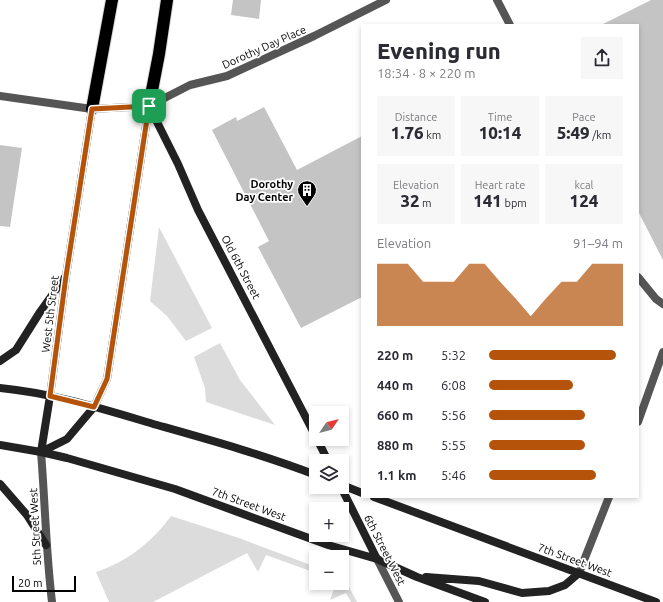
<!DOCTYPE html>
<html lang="en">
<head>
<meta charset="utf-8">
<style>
  :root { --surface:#fff; --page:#f7f7f7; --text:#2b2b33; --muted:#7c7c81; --accent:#b45309 }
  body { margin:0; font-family:Ubuntu,sans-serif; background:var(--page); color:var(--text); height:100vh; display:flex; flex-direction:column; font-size:15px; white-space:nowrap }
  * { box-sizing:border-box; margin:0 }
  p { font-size:13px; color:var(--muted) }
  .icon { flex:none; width:22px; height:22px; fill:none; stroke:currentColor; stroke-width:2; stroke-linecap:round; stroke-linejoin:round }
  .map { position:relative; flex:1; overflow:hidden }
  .drawer { position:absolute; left:361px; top:24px; width:278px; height:474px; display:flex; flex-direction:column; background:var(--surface); border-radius:0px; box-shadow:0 2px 6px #0003 }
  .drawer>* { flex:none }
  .needle { width:26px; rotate:55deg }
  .fabs { position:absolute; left:309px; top:406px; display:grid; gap:8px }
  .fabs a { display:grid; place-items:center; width:40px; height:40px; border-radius:0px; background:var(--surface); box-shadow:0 2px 6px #0003; font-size:20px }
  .scale { position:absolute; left:12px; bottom:10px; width:64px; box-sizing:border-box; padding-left:4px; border:2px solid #000; border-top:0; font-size:11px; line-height:14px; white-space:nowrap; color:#000; -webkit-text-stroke:3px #fff; paint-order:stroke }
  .pin { position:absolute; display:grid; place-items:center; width:34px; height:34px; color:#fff; margin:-17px; border-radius:8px; box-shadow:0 2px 6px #0006 }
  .round { display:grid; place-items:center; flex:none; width:42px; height:42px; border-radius:0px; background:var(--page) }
  .overview { display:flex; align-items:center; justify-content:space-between; height:68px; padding:0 16px }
  h1 { font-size:22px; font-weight:800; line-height:30px }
  .figures { display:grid; grid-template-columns:repeat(3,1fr); gap:6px; height:68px; padding:4px 16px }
  .figures div { display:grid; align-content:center; border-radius:0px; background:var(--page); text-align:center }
  .figures b { font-size:17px; font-weight:800 }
  .figures small { font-size:11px; font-weight:400 }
  .figures p { font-size:11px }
  .chart { height:112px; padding:8px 16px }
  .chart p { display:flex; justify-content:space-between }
  .chart svg { width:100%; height:72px; margin-top:4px; fill:var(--accent); opacity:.7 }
  ul { padding:0 16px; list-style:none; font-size:13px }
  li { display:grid; grid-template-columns:64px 48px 1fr; align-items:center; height:30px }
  li i { height:10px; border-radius:5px; background:var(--accent) }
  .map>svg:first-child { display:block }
  .green { fill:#dcdcdc }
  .building { fill:#c4c4c4 }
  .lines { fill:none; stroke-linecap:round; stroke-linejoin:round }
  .motorway-casing { stroke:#dbdbdb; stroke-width:14 }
  .minor { stroke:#555; stroke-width:8 }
  .tertiary { stroke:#555; stroke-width:8 }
  .secondary { stroke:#222; stroke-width:8 }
  .motorway { stroke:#000; stroke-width:12 }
  .route-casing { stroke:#fff; stroke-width:8 }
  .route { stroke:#b45309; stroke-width:5 }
  .labels { text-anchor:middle; stroke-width:3.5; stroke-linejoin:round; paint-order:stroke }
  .street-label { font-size:11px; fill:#000; stroke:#fff }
  .poi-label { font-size:11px; font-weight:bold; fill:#000; stroke:#fff; text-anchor:end }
</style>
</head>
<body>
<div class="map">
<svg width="663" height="602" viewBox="0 0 663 602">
  <rect width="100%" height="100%" fill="#fff"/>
  <!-- green -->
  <path class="green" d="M159 227 212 328 186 341 167 316 150 301Z
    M220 343 240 380 275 425 206 402 205 388 194 357Z
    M171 516 239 538 316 567V573L266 555 258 572 247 553 153 602H109L96 572C127 562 152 542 171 516Z
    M342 577 347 583 357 602H351L346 593 330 600 336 583H342Z"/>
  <!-- building -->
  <path class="building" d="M233 0H261L259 19 231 15Z
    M651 0H663V260L638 211V25H601Z
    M264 107 297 170 362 136V297L301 328 258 247 269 241 212 130 236 117 237 121Z
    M0 145 22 148 10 227 0 226Z"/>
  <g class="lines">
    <defs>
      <path id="motorway" d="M149 106 159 54 167 0
        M92 109 112 0"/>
    </defs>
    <!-- motorway casing -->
    <use href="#motorway" class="motorway-casing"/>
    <!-- minor -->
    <path class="minor" d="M497 0 510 25
      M0 96 92 109 149 106 190 85 227 76 314 36 386 0
      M638 277 656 299 663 304
      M638 422 663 352
      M579 573 609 497"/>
    <!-- tertiary -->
    <path class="tertiary" d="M41 452C45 502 46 552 52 602
      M377 559 399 602"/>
    <!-- secondary -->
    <path class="secondary" d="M149 106 178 164 198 210 316 437
      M0 361 16 350 40 312 65 277
      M0 388C53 393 106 410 157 425 210 440 264 455 316 475
      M317 439 328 461
      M0 445 41 452 67 458 175 489 328 545 377 559 417 577 485 602
      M41 452 67 439 94 407 107 379 149 106
      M41 452 50 396 66 276 92 109
      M0 484 27 515 46 545
      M342 485 362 493
      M341 487 377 559
      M374 497 656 602
      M426 577 479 581 522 593 549 591 565 585 579 573"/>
    <!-- motorway -->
    <use href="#motorway" class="motorway"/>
  </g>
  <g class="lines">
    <defs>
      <path id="route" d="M149 106 107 379 94 407 50 396 66 276 92 109Z"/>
    </defs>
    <!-- route casing -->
    <use href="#route" class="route-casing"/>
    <!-- route -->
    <use href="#route" class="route"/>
  </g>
  <!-- icons -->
  <defs>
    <symbol id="building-pin" viewBox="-11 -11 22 30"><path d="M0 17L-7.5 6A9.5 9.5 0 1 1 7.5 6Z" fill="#000" stroke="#fff"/><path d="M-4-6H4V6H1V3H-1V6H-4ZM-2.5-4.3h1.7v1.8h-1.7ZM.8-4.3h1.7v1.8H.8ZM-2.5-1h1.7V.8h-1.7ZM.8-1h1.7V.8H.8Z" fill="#fff"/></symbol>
  </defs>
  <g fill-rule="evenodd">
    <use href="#building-pin" x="296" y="179" width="22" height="30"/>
  </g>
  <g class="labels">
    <!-- street labels -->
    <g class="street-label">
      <text transform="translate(264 47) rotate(-24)" y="4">Dorothy Day Place</text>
      <text transform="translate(241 267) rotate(62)" y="4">Old 6th Street</text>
      <text transform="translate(50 314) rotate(-83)" y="4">West 5th Street</text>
      <text transform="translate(249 504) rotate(20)" y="4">7th Street West</text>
      <text transform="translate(35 527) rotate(-93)" y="4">5th Street West</text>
      <text transform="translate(385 550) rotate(63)" y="4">6th Street West</text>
      <text transform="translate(575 560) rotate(20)" y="4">7th Street West</text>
    </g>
    <!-- poi labels -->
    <g class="poi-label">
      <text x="293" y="188">Dorothy<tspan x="293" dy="13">Day Center</tspan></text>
    </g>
  </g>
</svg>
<div class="fabs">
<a><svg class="needle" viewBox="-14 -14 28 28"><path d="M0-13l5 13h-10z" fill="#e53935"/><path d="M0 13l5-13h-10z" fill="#7c7c81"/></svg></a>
<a><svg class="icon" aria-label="layers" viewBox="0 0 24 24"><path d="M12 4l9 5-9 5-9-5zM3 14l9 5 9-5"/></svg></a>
<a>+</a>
<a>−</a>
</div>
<div class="scale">20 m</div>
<div class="pin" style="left:149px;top:106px;background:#1e9e55"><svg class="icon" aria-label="arrive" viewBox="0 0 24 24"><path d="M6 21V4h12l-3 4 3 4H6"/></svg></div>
<section class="drawer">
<div class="overview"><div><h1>Evening run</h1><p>18:34 · 8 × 220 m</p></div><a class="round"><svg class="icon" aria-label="share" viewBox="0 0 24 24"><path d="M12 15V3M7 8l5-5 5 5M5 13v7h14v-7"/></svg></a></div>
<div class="figures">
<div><p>Distance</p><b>1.76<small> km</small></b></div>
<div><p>Time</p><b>10:14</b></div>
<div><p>Pace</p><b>5:49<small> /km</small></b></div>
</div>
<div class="figures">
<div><p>Elevation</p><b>32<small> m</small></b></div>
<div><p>Heart rate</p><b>141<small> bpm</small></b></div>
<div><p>kcal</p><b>124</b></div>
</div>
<div class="chart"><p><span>Elevation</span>91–94 m</p>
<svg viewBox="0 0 160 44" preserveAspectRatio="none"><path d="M0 44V6L10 6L20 6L30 17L40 17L50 17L60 6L70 6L80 17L90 27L100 38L110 27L120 17L130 17L140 6L150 6L160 6V44z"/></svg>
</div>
<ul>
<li><b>220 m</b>5:32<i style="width:95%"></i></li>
<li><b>440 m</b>6:08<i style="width:63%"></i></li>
<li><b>660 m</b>5:56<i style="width:72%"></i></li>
<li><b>880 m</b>5:55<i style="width:72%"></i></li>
<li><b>1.1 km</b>5:46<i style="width:80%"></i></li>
</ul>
</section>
</div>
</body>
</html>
